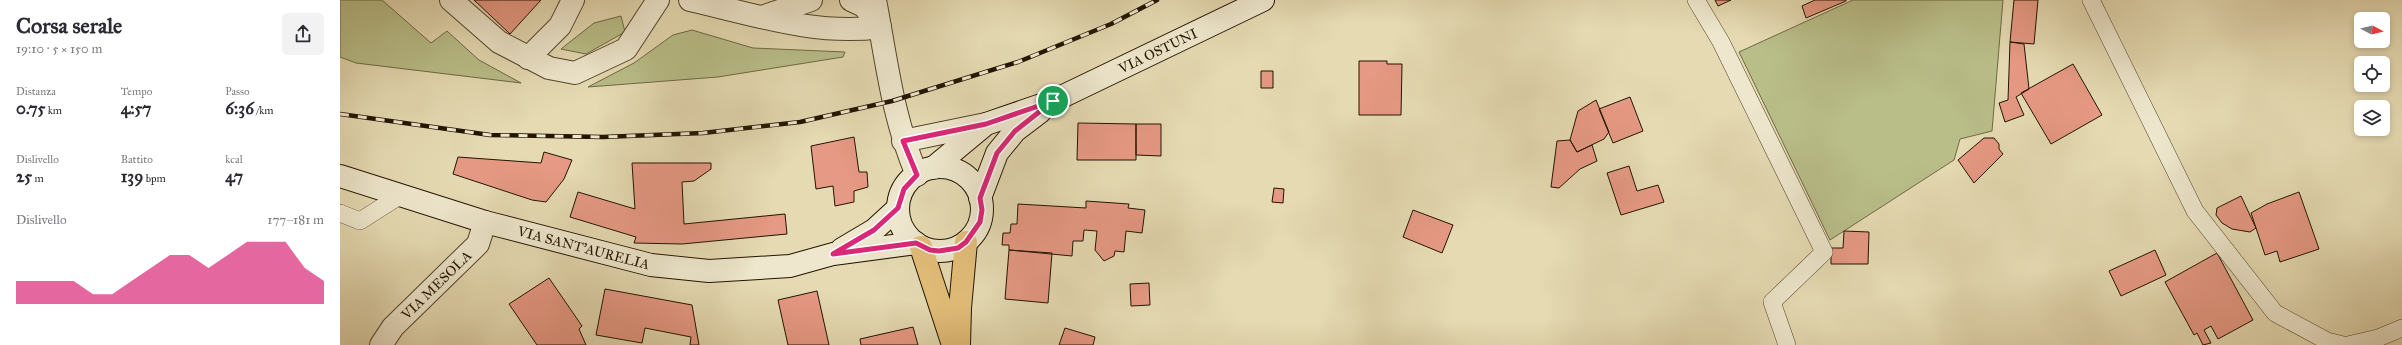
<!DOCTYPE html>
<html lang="it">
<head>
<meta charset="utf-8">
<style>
  :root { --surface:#fff; --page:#f2f2f3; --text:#2b2b33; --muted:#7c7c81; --accent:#db2777 }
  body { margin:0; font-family:"IM FELL Great Primer",serif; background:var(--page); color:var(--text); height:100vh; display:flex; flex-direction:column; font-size:15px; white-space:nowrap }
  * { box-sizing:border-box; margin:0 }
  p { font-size:13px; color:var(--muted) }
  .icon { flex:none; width:22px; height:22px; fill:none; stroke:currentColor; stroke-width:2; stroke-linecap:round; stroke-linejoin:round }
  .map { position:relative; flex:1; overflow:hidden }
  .details { display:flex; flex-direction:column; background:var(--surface); width:340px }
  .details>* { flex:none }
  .needle { width:26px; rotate:97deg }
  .controls { position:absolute; left:2014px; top:12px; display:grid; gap:8px }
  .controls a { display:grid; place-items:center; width:36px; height:36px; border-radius:6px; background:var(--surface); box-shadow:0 2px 6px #0003; font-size:20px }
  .pin { position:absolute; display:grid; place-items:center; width:34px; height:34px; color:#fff; margin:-17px; border:2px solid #fff; border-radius:50%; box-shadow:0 1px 4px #0007 }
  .round { display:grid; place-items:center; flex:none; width:42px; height:42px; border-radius:6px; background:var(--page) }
  .summary { display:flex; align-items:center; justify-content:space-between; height:68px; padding:0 16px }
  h1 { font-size:22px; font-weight:700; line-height:30px }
  .metrics { display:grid; grid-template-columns:repeat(3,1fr); gap:6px; height:68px; padding:4px 16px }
  .metrics div { display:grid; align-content:center }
  .metrics b { font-size:17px; font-weight:700 }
  .metrics small { font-size:11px; font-weight:400 }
  .metrics p { font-size:11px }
  .chart { height:112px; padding:8px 16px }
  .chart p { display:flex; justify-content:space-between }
  .chart svg { width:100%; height:72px; margin-top:4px; fill:var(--accent); opacity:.7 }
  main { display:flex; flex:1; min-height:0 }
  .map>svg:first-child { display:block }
  .green { fill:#b9be89; stroke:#6e6945 }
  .building { fill:#e69984; stroke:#221401 }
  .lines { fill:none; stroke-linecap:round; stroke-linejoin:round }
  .service-casing { stroke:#53462d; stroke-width:18 }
  .minor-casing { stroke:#53462d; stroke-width:24 }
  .tertiary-casing { stroke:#53462d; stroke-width:24 }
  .secondary-casing { stroke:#221401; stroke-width:24 }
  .primary-casing { stroke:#221401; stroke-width:24 }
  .service { stroke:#eee7cd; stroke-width:17 }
  .minor { stroke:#eee7cd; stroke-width:22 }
  .tertiary { stroke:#eee7cd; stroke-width:22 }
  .secondary { stroke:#eee7cd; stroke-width:22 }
  .primary { stroke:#e2bd79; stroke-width:22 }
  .rail-casing { stroke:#221401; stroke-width:4.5 }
  .rail { stroke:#eee7cd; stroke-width:3; stroke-dasharray:9; stroke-linecap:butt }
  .route-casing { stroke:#fff; stroke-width:8 }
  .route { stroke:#db2777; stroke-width:5 }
  .labels { text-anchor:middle; stroke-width:3.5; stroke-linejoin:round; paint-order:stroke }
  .street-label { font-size:14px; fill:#221401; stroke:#eee7cd }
</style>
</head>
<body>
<main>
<section class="details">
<div class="summary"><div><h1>Corsa serale</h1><p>19:10 · 5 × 150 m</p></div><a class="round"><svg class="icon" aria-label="share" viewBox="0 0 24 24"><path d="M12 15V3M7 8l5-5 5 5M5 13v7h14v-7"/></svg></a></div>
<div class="metrics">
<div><p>Distanza</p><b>0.75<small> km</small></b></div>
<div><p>Tempo</p><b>4:57</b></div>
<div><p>Passo</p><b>6:36<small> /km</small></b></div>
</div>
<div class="metrics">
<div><p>Dislivello</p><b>25<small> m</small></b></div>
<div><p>Battito</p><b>139<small> bpm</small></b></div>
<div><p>kcal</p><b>47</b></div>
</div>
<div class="chart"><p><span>Dislivello</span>177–181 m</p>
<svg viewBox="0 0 160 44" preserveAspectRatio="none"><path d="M0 44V30L10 30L20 30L30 30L40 38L50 38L60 30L70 22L80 14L90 14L100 22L110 14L120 6L130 6L140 6L150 22L160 30V44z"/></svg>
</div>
</section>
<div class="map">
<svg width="2062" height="345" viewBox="0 0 2062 345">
  <rect width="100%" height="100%" fill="#e5dab2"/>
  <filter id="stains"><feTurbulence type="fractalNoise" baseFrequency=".005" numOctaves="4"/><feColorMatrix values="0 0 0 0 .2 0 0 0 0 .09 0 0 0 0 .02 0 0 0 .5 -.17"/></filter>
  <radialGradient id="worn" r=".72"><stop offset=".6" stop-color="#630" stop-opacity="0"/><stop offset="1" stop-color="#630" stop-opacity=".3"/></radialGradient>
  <!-- green -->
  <path class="green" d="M0 0H42L91 43 107 31 139 60 181 83 16 63 0 57Z
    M1513 0H1663L1652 131 1620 139 1614 160 1490 240 1399 52Z
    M281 16 285 32 246 54 221 49 254 23Z
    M352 30 413 48 505 52 503 57 378 77 248 87 294 63 333 35Z"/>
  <!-- building -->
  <path class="building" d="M134 0H201L170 34Z
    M1375 0H1391L1378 6Z
    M1475 0H1506V1L1466 18 1462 6Z
    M1674 0H1698L1694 44 1670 42Z
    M1670 42 1684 44 1689 89 1676 97 1684 115 1665 122 1659 103 1668 100Z
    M1019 61H1047V64H1062L1061 115H1019Z
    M1733 64 1762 115 1711 144 1681 93Z
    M921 71H933V88H921Z
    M1290 97 1303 131 1273 143 1259 109Z
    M1256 100 1269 132 1264 139 1237 152 1230 140 1238 111Z
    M738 123 796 124V160H737Z
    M796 124H821V156L796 155Z
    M514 137 519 172H527L528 187 514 191V202L495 206 493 186 476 189 471 146Z
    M1644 138H1654L1659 144V149L1663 154 1634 183 1618 160Z
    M1230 140 1237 152 1252 145 1257 161 1240 169 1219 188 1211 187 1217 141Z
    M204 152 232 160 224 179 206 202 192 200 113 174 118 157 201 163Z
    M292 163H371V169L354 181 342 182 344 224 445 214 447 234 342 244 294 243 296 237 230 217 238 192 295 209Z
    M1289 166 1297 191 1318 185 1324 202 1281 215 1267 173Z
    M934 188 944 189 943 203 932 202Z
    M1959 192 1979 249 1940 262 1937 251 1925 255 1911 213 1927 204Z
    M1901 196 1916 228 1910 232 1892 229 1882 223 1876 215 1877 208Z
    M746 201 789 204 788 208 805 210 802 233 786 231 784 252 775 251 774 256 764 261 755 250 757 231 744 230 743 241H733L732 256 669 250V245H662L663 233H670L671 224H677L678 204 746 208Z
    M1073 210 1113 225 1102 253 1063 237Z
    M1504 231 1529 232 1528 264H1491V248H1503Z
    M669 250 712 253 708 303 665 299Z
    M1815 250 1826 275 1781 296 1769 271Z
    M1877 253 1913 320 1878 339 1871 326 1864 330 1871 343 1863 345 1857 333 1854 335 1825 282Z
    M209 278 242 326 239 329 246 345H197L169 304Z
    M809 283 810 305 791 306 790 284Z
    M265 289 352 305 359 345H350L351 337 305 328 302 343 256 335Z
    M477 291 489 345H448L438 300Z
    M573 327 578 345H521L520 339Z
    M725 328 755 337 753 345H719Z"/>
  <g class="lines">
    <defs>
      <path id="service" d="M1356 0 1381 42 1484 252 1432 302 1447 345
        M1751 0 1855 211 1935 313 1987 341 2003 345
        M0 213 20 221 61 195
        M2008 345 2038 338 2062 328"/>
      <g id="minor">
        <path d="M111 0 159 42 209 68 235 73 286 49 318 0"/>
        <path d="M350 0C412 14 476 36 540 27L524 6 511 0"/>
        <path d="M422 17 471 0"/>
        <path d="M188 58 220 26 233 0"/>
        <path d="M563 141 646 124"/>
        <path id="s1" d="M41 345 53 327 138 244 145 222"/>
      </g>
      <path id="tertiary" d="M535 0C547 62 552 116 577 175"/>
      <g id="secondary">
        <circle cx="600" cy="209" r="42"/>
        <path id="s2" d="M593 168 646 124 713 101 923 0"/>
        <path id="s3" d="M0 176 145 222 311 265 369 271 450 266 493 254 576 243"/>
        <path d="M640 198 657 153 675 131 700 112"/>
        <path d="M502 249 534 230 558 208"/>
      </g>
      <path id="primary" d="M581 247 613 345
        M619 345 620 308 626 242"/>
    </defs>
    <!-- service casing -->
    <use href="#service" class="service-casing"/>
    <!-- minor casing -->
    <use href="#minor" class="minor-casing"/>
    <!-- tertiary casing -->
    <use href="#tertiary" class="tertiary-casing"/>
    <!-- secondary casing -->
    <use href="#secondary" class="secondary-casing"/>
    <!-- primary casing -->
    <use href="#primary" class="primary-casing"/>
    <!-- service -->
    <use href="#service" class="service"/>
    <!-- minor -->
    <use href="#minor" class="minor"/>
    <!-- tertiary -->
    <use href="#tertiary" class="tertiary"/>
    <!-- secondary -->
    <use href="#secondary" class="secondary"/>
    <!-- primary -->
    <use href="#primary" class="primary"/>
    <defs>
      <path id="rail" d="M0 114 150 135 263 137 363 133 460 122 552 101 678 62 771 24 817 0"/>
    </defs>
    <!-- rail casing -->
    <use href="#rail" class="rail-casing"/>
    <!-- rail -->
    <use href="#rail" class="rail"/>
  </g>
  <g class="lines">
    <defs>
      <path id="route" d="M713 101 675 131 657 153 640 198 642 210 640 222 626 242 618 248 599 251 590 250 576 243 493 254 534 230 558 208 564 189 577 175 563 141 646 124Z"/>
    </defs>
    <!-- route casing -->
    <use href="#route" class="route-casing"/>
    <!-- route -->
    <use href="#route" class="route"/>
  </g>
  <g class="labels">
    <!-- street labels -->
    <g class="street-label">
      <text dy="5" stroke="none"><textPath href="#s2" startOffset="256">VIA OSTUNI</textPath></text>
      <text dy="5" stroke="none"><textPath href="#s3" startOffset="254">VIA SANT'AURELIA</textPath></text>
      <text dy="5" stroke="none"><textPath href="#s1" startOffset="82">VIA MESOLA</textPath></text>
    </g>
  </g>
  <rect width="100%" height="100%" filter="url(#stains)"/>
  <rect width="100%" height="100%" fill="url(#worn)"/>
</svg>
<div class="controls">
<a><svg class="needle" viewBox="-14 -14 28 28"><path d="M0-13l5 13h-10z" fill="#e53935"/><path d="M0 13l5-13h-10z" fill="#7c7c81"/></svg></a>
<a><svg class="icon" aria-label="locate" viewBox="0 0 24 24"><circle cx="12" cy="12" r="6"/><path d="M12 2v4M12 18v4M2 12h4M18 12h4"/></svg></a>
<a><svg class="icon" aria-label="layers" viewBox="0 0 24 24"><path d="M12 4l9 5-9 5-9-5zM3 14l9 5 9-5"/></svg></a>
</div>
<div class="pin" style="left:713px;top:101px;background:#1e9e55"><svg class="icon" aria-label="arrive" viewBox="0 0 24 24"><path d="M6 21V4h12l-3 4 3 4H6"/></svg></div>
</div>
</main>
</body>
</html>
